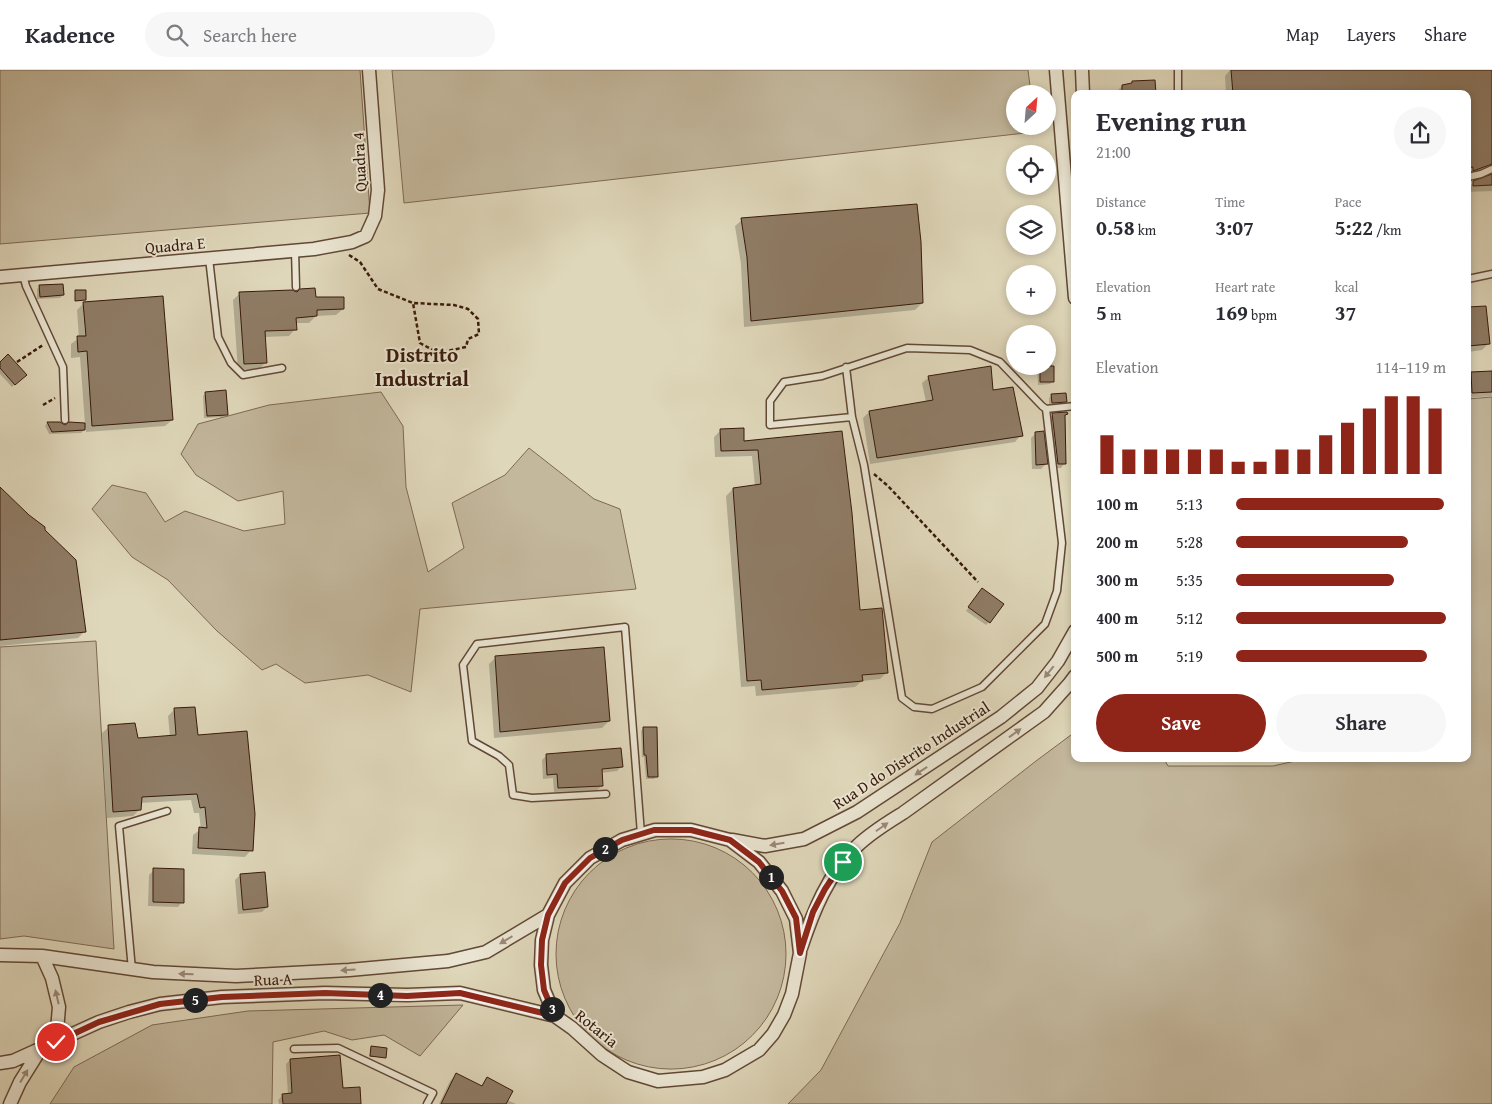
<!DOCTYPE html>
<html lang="en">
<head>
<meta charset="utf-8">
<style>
  :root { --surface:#fff; --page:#f7f7f7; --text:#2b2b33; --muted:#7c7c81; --line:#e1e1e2; --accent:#8f2418 }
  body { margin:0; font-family:"Gentium Book Plus",serif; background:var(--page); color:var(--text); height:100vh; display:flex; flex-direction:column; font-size:19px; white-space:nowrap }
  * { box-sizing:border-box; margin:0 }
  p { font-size:16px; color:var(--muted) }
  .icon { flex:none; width:28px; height:28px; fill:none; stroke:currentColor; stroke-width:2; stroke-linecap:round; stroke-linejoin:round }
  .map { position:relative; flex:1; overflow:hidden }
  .drawer { position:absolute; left:1071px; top:20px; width:400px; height:672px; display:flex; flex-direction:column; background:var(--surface); border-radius:10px; box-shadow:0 2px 8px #0003 }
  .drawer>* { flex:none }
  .needle { width:32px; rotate:26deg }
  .fabs { position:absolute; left:1006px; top:15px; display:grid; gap:10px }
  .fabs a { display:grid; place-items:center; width:50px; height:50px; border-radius:50%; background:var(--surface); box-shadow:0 2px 8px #0003; font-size:25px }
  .pin { position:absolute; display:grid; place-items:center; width:42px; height:42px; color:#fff; margin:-21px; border:2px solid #fff; border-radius:50%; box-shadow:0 1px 5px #0007 }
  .km { position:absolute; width:25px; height:25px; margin:-12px; border-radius:50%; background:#222; color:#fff; font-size:14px; line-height:25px; text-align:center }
  .round { display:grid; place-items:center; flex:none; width:52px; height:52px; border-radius:26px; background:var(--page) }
  .overview { display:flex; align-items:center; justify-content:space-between; height:85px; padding:0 25px }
  h1 { font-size:28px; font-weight:700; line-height:38px }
  .figures { display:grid; grid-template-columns:repeat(3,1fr); gap:8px; height:85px; padding:5px 25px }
  .figures div { display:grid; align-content:center }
  .figures b { font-size:21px; font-weight:700 }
  .figures small { font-size:14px; font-weight:400 }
  .figures p { font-size:14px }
  .chart { height:140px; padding:10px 25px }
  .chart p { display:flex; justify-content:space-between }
  .chart svg { width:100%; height:90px; margin-top:5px; stroke:var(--accent); stroke-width:6 }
  .primary-button { display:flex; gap:10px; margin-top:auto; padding:10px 25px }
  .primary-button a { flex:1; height:58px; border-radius:30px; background:var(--accent); color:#fff; font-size:20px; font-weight:700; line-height:58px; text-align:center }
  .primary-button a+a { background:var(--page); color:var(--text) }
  ul { padding:0 25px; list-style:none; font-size:16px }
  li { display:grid; grid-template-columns:80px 60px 1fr; align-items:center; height:38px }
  li i { height:12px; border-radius:6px; background:var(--accent) }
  header { display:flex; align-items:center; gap:30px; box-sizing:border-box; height:70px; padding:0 25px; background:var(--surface); border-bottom:1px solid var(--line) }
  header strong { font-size:24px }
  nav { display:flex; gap:28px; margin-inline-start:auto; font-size:18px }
  .search { width:350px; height:45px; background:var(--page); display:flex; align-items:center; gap:12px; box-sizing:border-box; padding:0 18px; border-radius:28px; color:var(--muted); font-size:19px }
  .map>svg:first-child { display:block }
  .green { fill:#c3b79c; stroke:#7e6853 }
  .shadow { fill:#0003 }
  .building { fill:#8f7c66; stroke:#38190a }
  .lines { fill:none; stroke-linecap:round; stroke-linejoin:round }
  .lane-casing { stroke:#624836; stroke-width:9 }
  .street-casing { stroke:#624836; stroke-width:15 }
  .path { stroke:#38190a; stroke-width:2.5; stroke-dasharray:4 2.5; stroke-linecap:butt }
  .lane { stroke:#eae5d2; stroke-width:6 }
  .street { stroke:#eae5d2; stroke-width:12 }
  .oneway { fill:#9a8978 }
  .route-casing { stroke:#fff; stroke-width:10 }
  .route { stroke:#8f2418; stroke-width:6 }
  .labels { text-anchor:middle; stroke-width:4; stroke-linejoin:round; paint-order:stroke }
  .street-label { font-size:16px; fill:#38190a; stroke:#eae5d2 }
  .district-label { font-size:21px; font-weight:bold; fill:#38190a; stroke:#eae5d2 }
</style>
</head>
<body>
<header>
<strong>Kadence</strong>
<div class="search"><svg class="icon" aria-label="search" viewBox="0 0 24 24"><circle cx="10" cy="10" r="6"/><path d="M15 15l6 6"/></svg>Search here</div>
<nav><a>Map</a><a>Layers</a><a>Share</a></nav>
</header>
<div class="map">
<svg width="1492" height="1034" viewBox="0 0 1492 1034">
  <rect width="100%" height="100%" fill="#dfd7ba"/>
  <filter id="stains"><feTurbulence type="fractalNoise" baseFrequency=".004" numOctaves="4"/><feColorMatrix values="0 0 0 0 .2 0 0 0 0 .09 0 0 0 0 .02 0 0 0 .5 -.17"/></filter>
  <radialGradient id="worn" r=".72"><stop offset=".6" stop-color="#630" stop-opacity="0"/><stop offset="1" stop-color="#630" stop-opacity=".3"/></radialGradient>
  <!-- green -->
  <path class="green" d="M0 0H360L370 143 0 174Z
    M392 0H1028L1031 24H1015V56H1033L1034 62 404 133Z
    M381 322 403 356 406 417 428 502 464 478 452 433 505 405 529 378 594 429 620 439 636 519 420 539 411 622 368 605 305 613 276 594 262 600 217 561 168 510 132 487 92 439 112 415 146 423 165 452 185 441 244 461 285 454 283 421 238 431 196 405 181 384 198 354 269 335Z
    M1492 327V1034H788L821 1000 900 853 932 772 1036 691 1075 662V689H1164L1168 696H1273L1304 689H1468V329Z
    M96 571 114 879 24 866 0 869V577Z
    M556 884a115 115 0 1 1 230 0a115 115 0 1 1-230 0Z
    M463 935 420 986 384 965 352 970 324 961 273 972 272 1034H50L74 997 152 955 248 941Z"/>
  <!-- shadow -->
  <path class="shadow" d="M1230 0H1492V121L1468 122V118L1474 112 1490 106 1491 104 1486 100 1468 106V24H1226L1225 6Z
    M1132 12 1155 24H1117V21L1122 16 1130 15Z
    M742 150 922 233 915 240 744 257 741 194 735 156Z
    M40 216 63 225 60 228 37 229V219Z
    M239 224 343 239 336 245 316 246 309 253H295V259L289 266 264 267 266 292 259 299 238 300 233 230Z
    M84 233 172 350 165 356 86 362V358L81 363 49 364 45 356 47 353H60L65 356 70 353 85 354 80 287 71 288V274L79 268 77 240Z
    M1485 237 1489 273 1482 280 1468 282V239Z
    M1048 288H1052L1053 311 1050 314 1038 315 1037 296H1048Z
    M0 293 25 305 12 317 0 304Z
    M1471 304 1492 308V326L1468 328V307Z
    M929 307 1021 365 1015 372 870 394 863 348 869 342 926 332 922 313Z
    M206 323 226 344 223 347 204 348 203 326Z
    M1052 325 1066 331 1062 334 1049 336V328Z
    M1066 344 1063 347 1065 393 1061 398H1054L1048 349 1053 345Z
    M721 360 743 373 841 362 859 541 887 602 880 609 862 611 855 617 756 626 755 616 741 617 726 426 733 419 755 416 752 386 715 387 714 367Z
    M1036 363 1046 394 1041 399H1032L1031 368Z
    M0 419 84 562 78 568 0 576Z
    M979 523 989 552 986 555 966 541Z
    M495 588 609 651 602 658 494 668 489 594Z
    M174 640 197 666 251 780 245 787 192 784 193 765 201 759 199 743H194L191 730 140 733V739L133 746 107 748 102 663 109 657 137 670 170 667 168 646Z
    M643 658 657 706 654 709H646L644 687H642L641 661Z
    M620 679 621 697 617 701 601 703 602 716 597 720 554 722 553 708 543 709 542 690 546 686Z
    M154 800 182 832 178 837 148 836 149 805Z
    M240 805 267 837 262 842 238 844 235 810Z
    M371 978 385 987H369Z
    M290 990 341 1020 360 1034H279L278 1030 283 1025H288L286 994Z
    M456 1005 480 1017 487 1009 507 1030 516 1034H439L450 1011Z"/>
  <!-- building -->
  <path class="building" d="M1231 0H1492V94L1473 101V97L1468 98V24H1233Z
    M1155 10 1156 24H1122V15L1132 13V11Z
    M1492 104V115L1473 116V111Z
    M917 134 921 172 923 233 751 251 747 187 741 148Z
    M63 214 64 225 40 227 39 215Z
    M315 218 316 227H344V239L317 240V246L296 248 297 260 265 261 267 293 244 294 239 222 292 220 297 222 300 219Z
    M75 220H86V230L75 231Z
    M163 226 173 350 92 356 87 281 78 282 77 266H86L83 232Z
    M1486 236 1490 274 1468 276V237Z
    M8 284 27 305 15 315 0 298V292Z
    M991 296 993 320 1013 317 1023 366 877 388 869 341 933 330 928 306Z
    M1040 296H1054V312H1040Z
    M1492 301V322L1472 323 1471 302Z
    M226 320 228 345 207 346 205 322Z
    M1066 323 1067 332 1052 333 1051 324Z
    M1067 342 1068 344 1065 345 1066 394H1058L1052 343Z
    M47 352H60L65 355 69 352 85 353V360L52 362Z
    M744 358V371L842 361 852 443 860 540 882 538 888 603 862 605 863 611 762 620 761 610 747 611 733 418 761 414 758 380 721 381 720 359Z
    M1044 361 1048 394 1036 395 1035 362Z
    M0 417 29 445 45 457V460L76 490 86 562 0 570Z
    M982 518 1004 534 990 553 968 537Z
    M604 577 610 651 500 662 495 586Z
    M195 637 198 665 247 661 255 744 253 781 198 778 199 757 207 758 205 737 200 738 197 724 142 727 141 740 113 742 108 655 135 653 138 668 176 665 174 638Z
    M643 657H657L658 707H648L646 685H644Z
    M621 678 623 697 602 699 603 716 558 718 557 704 547 705 546 684Z
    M153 798 184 799V833L153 832Z
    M265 802 268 837 243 840 240 804Z
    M371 976 387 978 386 988 370 986Z
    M340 985 343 1018 360 1017 361 1034H283L282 1024 292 1023 290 989Z
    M456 1003 482 1016 487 1007 513 1021 506 1034H441Z"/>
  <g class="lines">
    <defs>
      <path id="lane" d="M1178 0V24
        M1468 107 1481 104 1492 99
        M295 180 296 217
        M209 188 218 267 231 293 243 305 282 298
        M23 205 26 216 63 297 65 350
        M1468 209 1492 204
        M846 297 852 347 864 395 902 628 914 637 932 639 982 617 1045 554 1057 521 1062 473 1046 339
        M852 347 770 355V331L784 312 822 306 907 278 970 280 1000 292 1042 336 1046 339 1075 336
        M606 724 532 728 513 725 509 695 499 686 472 671 463 595 477 574 625 557 641 764
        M132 900 119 756 167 741
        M294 979 338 978 433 1023 427 1034"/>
      <path id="street" d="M1056 0 1075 228
        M1082 0 1083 24
        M0 207 314 179 352 172 366 166 375 146 378 120 369 0
        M655 760H691L730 770 759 792 782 821 796 849 800 883 792 924 784 945 773 964 759 980 725 1000 703 1007 658 1011 628 1002 602 985 572 958 555 946 544 920 541 895 542 870 548 845 565 813 590 788 622 770Z
        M732 770 765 776 804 769 857 742 1001 647 1037 618 1058 591 1075 561
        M801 878C813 842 828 804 856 777 870 763 887 753 903 743L1044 642 1069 614 1075 606
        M0 885 42 886 153 902 236 906 349 900 448 891 486 882 548 845
        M42 886 52 908 59 937 56 972
        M0 993 13 991 99 952 129 942 160 934 222 927 325 923 407 925 460 923 555 946
        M10 1034 20 1012 40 980"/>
    </defs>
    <!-- lane casing -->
    <use href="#lane" class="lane-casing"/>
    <!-- street casing -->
    <use href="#street" class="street-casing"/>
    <!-- path -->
    <path class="path" d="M349 185 360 192 378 219 413 233 420 273 438 283 466 277 468 269 479 264 478 249 468 239 454 235 413 233
      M17 292 43 275
      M43 335 55 328
      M874 404 888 416 978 512"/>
    <!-- lane -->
    <use href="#lane" class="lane"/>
    <!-- street -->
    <use href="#street" class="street"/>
  </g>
  <!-- one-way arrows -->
  <defs><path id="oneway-solid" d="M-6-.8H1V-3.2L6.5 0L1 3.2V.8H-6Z" transform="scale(1.25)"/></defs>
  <g class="oneway">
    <use href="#oneway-solid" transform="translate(1049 602) rotate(129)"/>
    <use href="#oneway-solid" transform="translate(1015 663) rotate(-36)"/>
    <use href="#oneway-solid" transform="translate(921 701) rotate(146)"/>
    <use href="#oneway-solid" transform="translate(882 757) rotate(-35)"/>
    <use href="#oneway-solid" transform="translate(777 774) rotate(170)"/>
    <use href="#oneway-solid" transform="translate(506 870) rotate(149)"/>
    <use href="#oneway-solid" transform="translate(348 900) rotate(176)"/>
    <use href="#oneway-solid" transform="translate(186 904) rotate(-178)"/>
    <use href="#oneway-solid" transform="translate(57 927) rotate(-103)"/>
    <use href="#oneway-solid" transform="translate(24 1006) rotate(-59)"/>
  </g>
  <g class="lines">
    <defs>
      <path id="route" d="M56 972 99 952 160 934 222 927 325 923 407 926 460 923 555 946 544 920 541 895 542 870 548 845 565 813 590 788 622 770 654 760H691L730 770 759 792 782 821 796 848 800 883 813 842 825 819 843 792"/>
    </defs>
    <!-- route casing -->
    <use href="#route" class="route-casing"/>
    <!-- route -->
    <use href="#route" class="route"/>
  </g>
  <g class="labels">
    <!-- street labels -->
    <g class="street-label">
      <text transform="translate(359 92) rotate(-93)" y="6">Quadra 4</text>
      <text transform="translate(175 175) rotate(-5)" y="6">Quadra E</text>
      <text transform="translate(911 685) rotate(-33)" y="6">Rua D do Distrito Industrial</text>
      <text transform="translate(273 909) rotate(-2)" y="6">Rua A</text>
      <text transform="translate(597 958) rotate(39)" y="6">Rotaria</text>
    </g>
    <!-- district labels -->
    <g class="district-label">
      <text x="422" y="292">Distrito<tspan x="422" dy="24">Industrial</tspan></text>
    </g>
  </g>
  <rect width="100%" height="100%" filter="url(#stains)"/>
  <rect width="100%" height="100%" fill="url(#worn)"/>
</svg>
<div class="fabs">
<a><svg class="needle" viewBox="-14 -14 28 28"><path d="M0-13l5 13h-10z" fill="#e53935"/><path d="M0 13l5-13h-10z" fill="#7c7c81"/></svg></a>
<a><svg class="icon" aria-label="locate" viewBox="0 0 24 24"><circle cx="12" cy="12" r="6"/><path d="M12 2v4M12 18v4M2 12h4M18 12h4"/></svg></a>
<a><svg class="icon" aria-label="layers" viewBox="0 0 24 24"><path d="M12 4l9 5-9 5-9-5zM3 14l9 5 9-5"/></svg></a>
<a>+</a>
<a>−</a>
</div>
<div class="pin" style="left:843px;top:792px;background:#1e9e55"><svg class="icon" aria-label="arrive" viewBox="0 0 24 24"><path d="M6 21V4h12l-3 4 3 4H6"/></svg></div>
<div class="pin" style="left:56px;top:972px;background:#d93025"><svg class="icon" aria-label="check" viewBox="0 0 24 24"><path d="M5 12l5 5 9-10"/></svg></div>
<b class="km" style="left:771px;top:807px">1</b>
<b class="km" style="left:605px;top:779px">2</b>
<b class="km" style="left:552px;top:939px">3</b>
<b class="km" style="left:380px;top:925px">4</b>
<b class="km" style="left:195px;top:930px">5</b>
<section class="drawer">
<div class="overview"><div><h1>Evening run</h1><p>21:00</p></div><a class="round"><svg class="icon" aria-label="share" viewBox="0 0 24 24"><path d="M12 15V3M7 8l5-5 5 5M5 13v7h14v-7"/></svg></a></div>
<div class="figures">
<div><p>Distance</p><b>0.58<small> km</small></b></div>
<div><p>Time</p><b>3:07</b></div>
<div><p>Pace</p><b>5:22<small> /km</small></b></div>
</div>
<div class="figures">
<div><p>Elevation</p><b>5<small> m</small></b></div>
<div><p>Heart rate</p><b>169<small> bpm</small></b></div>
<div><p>kcal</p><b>37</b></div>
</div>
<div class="chart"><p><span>Elevation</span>114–119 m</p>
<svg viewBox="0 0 160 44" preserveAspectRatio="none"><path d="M5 44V25M15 44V32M25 44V32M35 44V32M45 44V32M55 44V32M65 44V38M75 44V38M85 44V32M95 44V32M105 44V25M115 44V19M125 44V12M135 44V6M145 44V6M155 44V12"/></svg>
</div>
<ul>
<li><b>100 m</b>5:13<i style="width:99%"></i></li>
<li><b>200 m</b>5:28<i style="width:82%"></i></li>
<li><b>300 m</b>5:35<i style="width:75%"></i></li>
<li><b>400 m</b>5:12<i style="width:100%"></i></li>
<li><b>500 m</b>5:19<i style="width:91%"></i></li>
</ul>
<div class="primary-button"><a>Save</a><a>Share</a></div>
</section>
</div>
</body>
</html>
